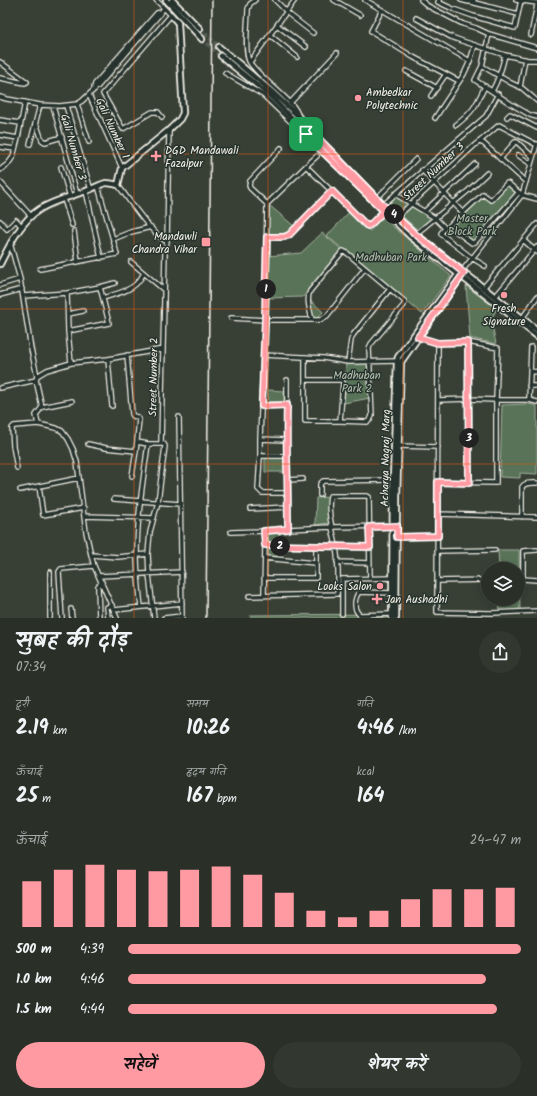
<!DOCTYPE html>
<html lang="hi">
<head>
<meta charset="utf-8">
<style>
  :root { --surface:#2a3028; --page:#323830; --text:#f1f3f6; --muted:#a5a9a8; --line:#464b45; --accent:#ff9aa2 }
  body { margin:0; font-family:Kalam,"Playpen Sans Deva",sans-serif; background:var(--page); color:var(--text); height:100vh; display:flex; flex-direction:column; font-size:15px; white-space:nowrap }
  * { box-sizing:border-box; margin:0 }
  p { font-size:13px; color:var(--muted) }
  .icon { flex:none; width:22px; height:22px; fill:none; stroke:currentColor; stroke-width:2; stroke-linecap:round; stroke-linejoin:round }
  .map { position:relative; height:618px; overflow:hidden }
  .details { display:flex; flex-direction:column; background:var(--surface); flex:1 }
  .details>* { flex:none }
  .controls { position:absolute; left:481px; top:562px; display:grid; gap:8px }
  .controls a { display:grid; place-items:center; width:44px; height:44px; border-radius:50%; background:var(--surface); box-shadow:0 2px 10px #0003,0 0 0 1px var(--line); font-size:20px }
  .pin { position:absolute; display:grid; place-items:center; width:34px; height:34px; color:#fff; margin:-17px; border-radius:8px; box-shadow:0 2px 6px #0006 }
  .km { position:absolute; width:20px; height:20px; margin:-10px; border-radius:50%; background:#222; color:#fff; font-size:11px; line-height:20px; text-align:center }
  .round { display:grid; place-items:center; flex:none; width:42px; height:42px; border-radius:21px; background:var(--page) }
  .headline { display:flex; align-items:center; justify-content:space-between; height:68px; padding:0 16px }
  h1 { font-size:22px; font-weight:700; line-height:30px }
  .figures { display:grid; grid-template-columns:repeat(3,1fr); gap:6px; height:68px; padding:4px 16px }
  .figures div { display:grid; align-content:center }
  .figures b { font-size:20px; font-weight:700 }
  .figures small { font-size:11px; font-weight:400 }
  .figures p { font-size:11px }
  .chart { height:112px; padding:8px 16px }
  .chart p { display:flex; justify-content:space-between }
  .chart svg { width:100%; height:72px; margin-top:4px; stroke:var(--accent); stroke-width:6 }
  .cta { display:flex; gap:8px; margin-top:auto; padding:8px 16px }
  .cta a { flex:1; height:46px; border-radius:24px; background:var(--accent); color:#111; font-size:16px; font-weight:700; line-height:46px; text-align:center }
  .cta a+a { background:var(--page); color:var(--text) }
  ul { padding:0 16px; list-style:none; font-size:13px }
  li { display:grid; grid-template-columns:64px 48px 1fr; align-items:center; height:30px }
  li i { height:10px; border-radius:5px; background:var(--accent) }
  .map>svg:first-child { display:block }
  .green { fill:#597359; stroke:#a6b2a0 }
  .lines { fill:none; stroke-linecap:round; stroke-linejoin:round }
  .secondary-tunnel { stroke:#545b51; stroke-width:4.5; stroke-dasharray:4.5 2; stroke-linecap:butt }
  .street-casing { stroke:#f4f1e8; stroke-width:6 }
  .secondary-casing { stroke:#f4f1e8; stroke-width:8 }
  .street { stroke:#26332d; stroke-width:3.5 }
  .secondary { stroke:#26332d; stroke-width:4.5 }
  .rail { stroke:#f4f1e8; stroke-width:1.5 }
  .route-casing { stroke:#fff; stroke-width:8 }
  .route { stroke:#ff9aa2; stroke-width:5 }
  .grid { fill:none; stroke:#e8590c; stroke-width:1; stroke-opacity:0.55 }
  .poi-dot { fill:#ff9aa2; stroke:#26332d; stroke-width:1.5 }
  .labels { text-anchor:middle; stroke-width:3; stroke-linejoin:round; paint-order:stroke }
  .poi-label { font-size:11px; fill:#f4f1e8; stroke:#26332d; text-anchor:start }
  .street-label { font-size:11px; fill:#f4f1e8; stroke:#26332d }
  .park-label { font-size:11px; fill:#b6bfaf; stroke:#26332d }
</style>
</head>
<body>
<div class="map">
<svg width="537" height="618" viewBox="0 0 537 618">
  <rect width="100%" height="100%" fill="#384036"/>
  <filter id="ink" filterUnits="userSpaceOnUse"><feTurbulence type="fractalNoise" baseFrequency=".025" numOctaves="2"/><feDisplacementMap in="SourceGraphic" scale="8" xChannelSelector="R" yChannelSelector="G"/><feConvolveMatrix kernelMatrix="1 2 1 2 8 2 1 2 1" color-interpolation-filters="sRGB"/></filter>
  <g filter="url(#ink)">
    <!-- green -->
    <path class="green" d="M507 185 515 191V196L474 242 450 225 483 196 491 203Z
      M395 196 409 205 401 213 388 202Z
      M269 205 295 227 289 234 268 235Z
      M412 205 434 218 419 231 401 215Z
      M349 212 370 231 382 217 451 276 422 314 327 236Z
      M322 233 341 249 303 297 267 298 268 256 301 253Z
      M466 286 497 309 491 319 496 344 470 338Z
      M308 298 323 312 315 320 313 318Z
      M346 362 369 364 370 398 344 403Z
      M267 390 284 391V403L269 402Z
      M529 404 537 406V474L520 473V478L500 477 502 405Z
      M286 456 287 472H265V457Z
      M328 497 329 523 315 525 316 498Z
      M267 533H280L276 562 269 561Z
      M498 550H519L520 614H500L499 599H518V569H499Z
      M387 614V618H251V615Z"/>
    <g class="lines">
      <!-- secondary-tunnel -->
      <path class="secondary-tunnel" d="M200 29 219 47
        M202 39 221 56"/>
      <defs>
        <path id="street" d="M156 0 171 15 103 94 123 129 152 112H158L162 117
          M255 0 250 4 248 9C248 22 244 50 249 61 256 76 298 103 298 116
          M275 0 287 12
          M334 0 360 15
          M365 0 470 61
          M421 0 428 6 463 24 476 28 489 34 537 48
          M439 0 438 2 453 9 473 16 515 28 521 0
          M461 0 469 2 474 0
          M516 0 537 3
          M471 2 518 14
          M382 10 371 31 413 57 459 81
          M286 12 313 33
          M416 18 451 37 462 41 505 55 528 60H537
          M277 25 306 47
          M489 34 482 66 475 80 511 104 530 115 537 117
          M270 35 297 57
          M531 35 537 5
          M0 62 27 82
          M250 62 295 0
          M482 66 511 83 522 88 537 101
          M406 71 437 88
          M225 73 263 95 290 121 297 126
          M0 78 25 83
          M520 87 525 59
          M94 88 95 84 157 13 161 12
          M492 91C499 79 502 68 505 55
          M89 95 105 130 122 168
          M431 96 446 74
          M0 97 7 99 40 105 60 106 77 104 82 101 98 86 159 15 164 8
          M290 103 337 53
          M77 104 89 142
          M53 106 77 194
          M66 106 91 190
          M507 117 510 114 537 128
          M435 118 464 74 470 61 475 45
          M0 120 20 123
          M36 123 42 140 45 142 62 137
          M456 125C473 112 476 106 485 86
          M0 135 18 138
          M479 142 499 125 537 145
          M30 144 40 105
          M0 147 15 149
          M281 148 250 181 249 185 250 188 267 204 306 166 366 225 368 226 370 225 384 211
          M518 155 531 164
          M500 159 515 142H517L533 157
          M306 166 317 156
          M61 167 70 197
          M0 170 8 164 13 157 18 138 25 102
          M422 170 463 213
          M0 182 31 216
          M118 185C126 196 155 239 167 241
          M86 191 101 258
          M519 192 475 242 472 243 450 227V225L451 224 483 194 484 195 491 200 507 183 509 184 522 195 537 199
          M395 194 435 218 445 228 441 233V234L472 258 485 266
          M377 198 416 159
          M64 199 72 225
          M383 205 486 116 498 94
          M425 211 475 164
          M397 217 476 144 479 142 483 143 526 182
          M0 221 7 229 16 220 22 227
          M74 231 78 262
          M416 234 469 190 487 173
          M267 237H284L289 235 332 191
          M113 239 131 232 151 227
          M523 240 537 252
          M10 243 20 279 31 349 37 376
          M40 269 117 254 98 186
          M462 271 522 195 537 144
          M144 273 164 290
          M0 285 20 279
          M483 288 537 224
          M67 293 68 331
          M0 295 22 289
          M23 296 67 293 100 287
          M495 297 537 247
          M103 298C114 294 128 292 136 284 139 281 142 277 144 273L131 262
          M68 314 83 311
          M523 317 537 297
          M231 318 265 320H320L327 316 365 268
          M418 337 438 343 437 612 492 613 537 611
          M438 343 468 342
          M531 347 529 400 537 402
          M127 355 132 414 133 416 137 417 139 419 136 451 132 476
          M263 355 265 320 267 204
          M305 357V421H340L367 422 370 420 372 416 369 348 371 344 404 305 405 302 403 300 347 253 343 251 310 291C306 300 310 310 312 320
          M108 359 112 406
          M348 362 351 340 353 335 390 289
          M71 363 68 331 109 323 100 287 115 283
          M530 371 537 372
          M305 380H342L343 383 340 421
          M529 386H537
          M0 388 36 380
          M438 400 469 399 468 342 498 348 496 400H529
          M287 405V380
          M262 406 287 405 286 440
          M42 407 72 401
          M179 417 182 618
          M260 439 286 440 288 480V529
          M137 442 148 444H164L165 446 158 502 150 532 148 554 149 574 154 618
          M88 444 106 448 136 451
          M161 444 165 252 167 241 169 130
          M397 446 438 447
          M260 456H286
          M17 468 13 446 12 428 14 426 38 424
          M288 480 303 479
          M438 482 496 483V400L469 399V483
          M39 486 43 515 84 508
          M20 490 79 478
          M288 493H262L258 489 260 456V439L263 355 323 358 348 362 399 361
          M320 495V484L323 481 393 480
          M114 499 180 504
          M250 509 288 507
          M438 514 537 517
          M85 516 154 518
          M522 517V487C525 482 532 483 537 483
          M231 532 264 531 288 529 331 527 394 526
          M397 537 438 536
          M265 545 370 547
          M537 550 523 551V579L537 580
          M437 551 495 550
          M91 555 118 557 148 554
          M265 558 315 563
          M337 562 370 563
          M50 572V618
          M99 576 182 572
          M264 578H316V547
          M437 581 488 580
          M264 595 265 545 264 531
          M249 596 337 594C339 581 338 559 336 546 333 530 327 513 330 496H367L369 497 370 579
          M141 607C139 589 137 572 137 554 137 517 143 481 148 444
          M71 609 72 618
          M114 610 182 603
          M342 614V579L393 578
          M392 614 360 615C353 610 354 599 359 592L392 593
          M62 618 59 572 61 569 94 566
          M99 618 98 588V586L102 582
          M108 618 107 607 112 605
          M117 618 94 566 91 555 86 532 77 462 73 449 68 439 62 431 56 428 38 424 36 415 42 407 36 380 37 376 47 370 71 363 108 359 163 349
          M164 618 182 616"/>
        <path id="secondary" d="M166 0 202 39
          M172 0 200 29
          M219 47 271 91 298 116 311 131 383 205 414 233 537 330
          M221 56 270 96 291 117 317 146 410 236 537 336
          M0 264C10 244 21 221 40 209 53 201 69 197 83 192 88 191 103 183 106 183 109 183 114 184 118 185L122 168 169 130 180 119 183 113 178 23 171 15
          M392 618 393 480 397 361 398 357 460 272
          M396 618 397 497 401 362 463 274"/>
      </defs>
      <!-- street casing -->
      <use href="#street" class="street-casing"/>
      <!-- secondary casing -->
      <use href="#secondary" class="secondary-casing"/>
      <!-- street -->
      <use href="#street" class="street"/>
      <!-- secondary -->
      <use href="#secondary" class="secondary"/>
      <!-- rail -->
      <path class="rail" d="M206 618 212 0"/>
    </g>
  </g>
  <g class="lines" filter="url(#ink)">
    <defs>
      <path id="route" d="M311 131 383 205 414 233 464 273 418 337 438 343 468 342 469 483 438 482V536L397 537V526L369 527 370 547 265 545 264 531 288 529C288 488 286 447 287 405L262 406 265 320 267 237H284L289 235 332 191 366 225 368 226 370 225 384 211 317 146 306 134Z"/>
    </defs>
    <!-- route casing -->
    <use href="#route" class="route-casing"/>
    <!-- route -->
    <use href="#route" class="route"/>
  </g>
  <!-- grid -->
  <path class="grid" d="M134 0V618M268 0V618M403 0V618M0 154H537M0 309H537M0 464H537"/>
  <!-- markers -->
  <g class="poi-dot">
    <circle cx="358" cy="98" r="4"/>
    <path d="M154 150h4v4h4v4h-4v4h-4v-4h-4v-4h4z"/>
    <rect x="201" y="237" width="10" height="10" rx="2"/>
    <circle cx="504" cy="295" r="4"/>
    <circle cx="380" cy="586" r="4"/>
    <path d="M375 593h4v4h4v4h-4v4h-4v-4h-4v-4h4z"/>
  </g>
  <g class="labels">
    <!-- poi labels -->
    <g class="poi-label">
      <text x="366" y="96">Ambedkar<tspan x="366" dy="13">Polytechnic</tspan></text>
      <text x="165" y="154">DGD Mandawali<tspan x="165" dy="13">Fazalpur</tspan></text>
      <text x="197" y="240" text-anchor="end">Mandawli<tspan x="197" dy="13">Chandra Vihar</tspan></text>
      <text x="504" y="312" text-anchor="middle">Fresh<tspan x="504" dy="13">Signature</tspan></text>
      <text x="372" y="590" text-anchor="end">Looks Salon</text>
      <text x="385" y="603">Jan Aushadhi</text>
    </g>
    <!-- street labels -->
    <g class="street-label">
      <text transform="translate(113 128) rotate(65)" y="4">Gali Number 1</text>
      <text transform="translate(74 147) rotate(74)" y="4">Gali Number 3</text>
      <text transform="translate(433 171) rotate(-43)" y="4">Street Number 3</text>
      <text transform="translate(153 377) rotate(-89)" y="4">Street Number 2</text>
      <text transform="translate(385 458) rotate(-89)" y="4">Acharya Nagraj Marg</text>
    </g>
    <!-- park labels -->
    <g class="park-label">
      <text x="472" y="222">Master<tspan x="472" dy="13">Block Park</tspan></text>
      <text x="391" y="261">Madhuban Park</text>
      <text x="357" y="379">Madhuban<tspan x="357" dy="13">Park 2</tspan></text>
    </g>
  </g>
</svg>
<div class="controls">
<a><svg class="icon" aria-label="layers" viewBox="0 0 24 24"><path d="M12 4l9 5-9 5-9-5zM3 14l9 5 9-5"/></svg></a>
</div>
<div class="pin" style="left:306px;top:134px;background:#1e9e55"><svg class="icon" aria-label="arrive" viewBox="0 0 24 24"><path d="M6 21V4h12l-3 4 3 4H6"/></svg></div>
<b class="km" style="left:266px;top:289px">1</b>
<b class="km" style="left:280px;top:546px">2</b>
<b class="km" style="left:469px;top:438px">3</b>
<b class="km" style="left:394px;top:214px">4</b>
</div>
<section class="details">
<div class="headline"><div><h1>सुबह की दौड़</h1><p>07:34</p></div><a class="round"><svg class="icon" aria-label="share" viewBox="0 0 24 24"><path d="M12 15V3M7 8l5-5 5 5M5 13v7h14v-7"/></svg></a></div>
<div class="figures">
<div><p>दूरी</p><b>2.19<small> km</small></b></div>
<div><p>समय</p><b>10:26</b></div>
<div><p>गति</p><b>4:46<small> /km</small></b></div>
</div>
<div class="figures">
<div><p>ऊँचाई</p><b>25<small> m</small></b></div>
<div><p>हृदय गति</p><b>167<small> bpm</small></b></div>
<div><p>kcal</p><b>164</b></div>
</div>
<div class="chart"><p><span>ऊँचाई</span>24–47 m</p>
<svg viewBox="0 0 160 44" preserveAspectRatio="none"><path d="M5 44V16M15 44V9M25 44V6M35 44V9M45 44V10M55 44V9M65 44V7M75 44V12M85 44V23M95 44V34M105 44V38M115 44V34M125 44V27M135 44V21M145 44V21M155 44V20"/></svg>
</div>
<ul>
<li><b>500 m</b>4:39<i style="width:100%"></i></li>
<li><b>1.0 km</b>4:46<i style="width:91%"></i></li>
<li><b>1.5 km</b>4:44<i style="width:94%"></i></li>
</ul>
<div class="cta"><a>सहेजें</a><a>शेयर करें</a></div>
</section>
</body>
</html>
